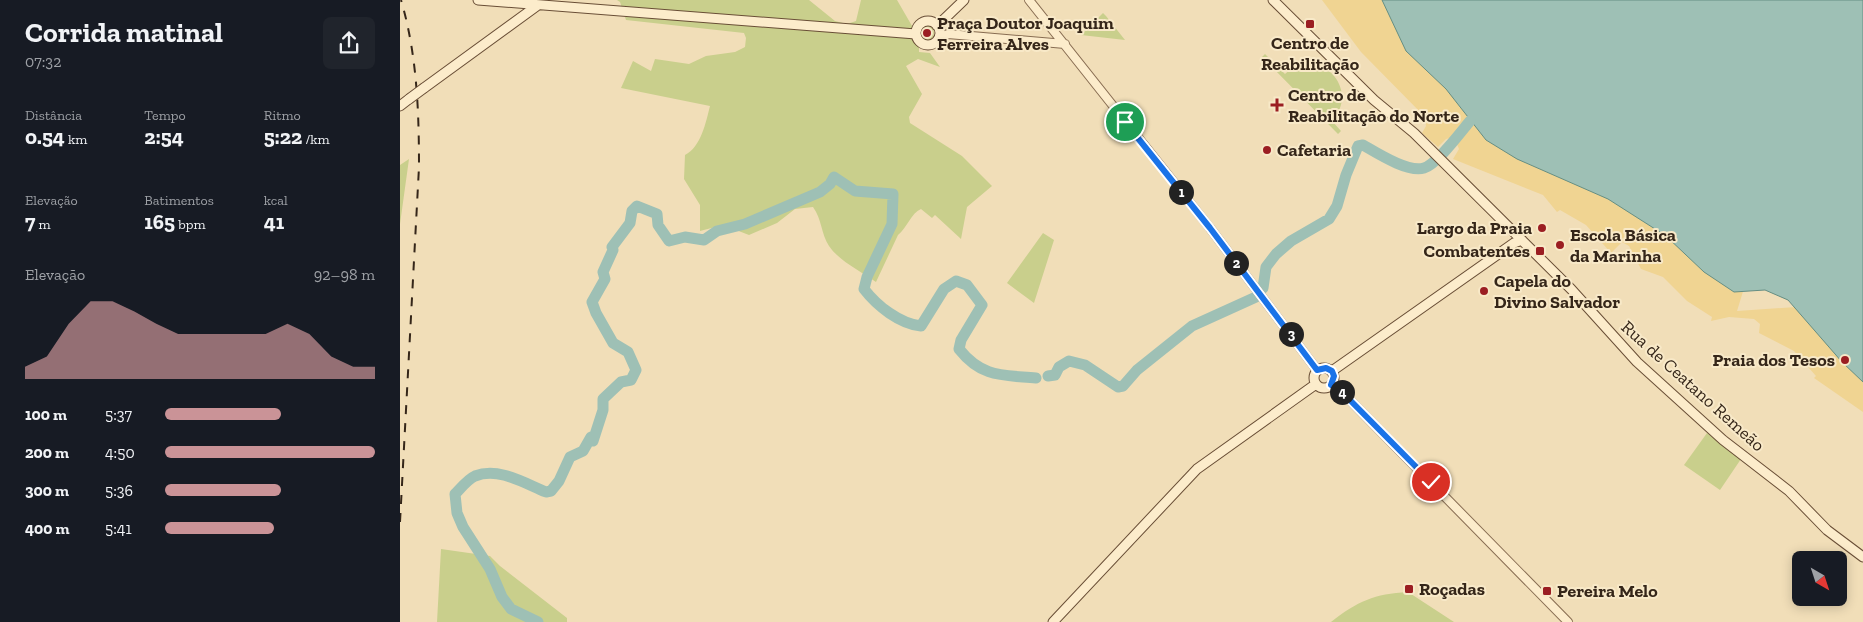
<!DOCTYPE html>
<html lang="pt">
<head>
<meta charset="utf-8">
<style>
  :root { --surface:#171b24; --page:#20242c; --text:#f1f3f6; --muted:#9ea1a6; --accent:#ca9397 }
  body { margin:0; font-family:"Zilla Slab",serif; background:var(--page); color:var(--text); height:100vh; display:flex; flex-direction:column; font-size:19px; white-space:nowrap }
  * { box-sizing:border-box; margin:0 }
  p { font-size:16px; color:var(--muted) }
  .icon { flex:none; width:28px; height:28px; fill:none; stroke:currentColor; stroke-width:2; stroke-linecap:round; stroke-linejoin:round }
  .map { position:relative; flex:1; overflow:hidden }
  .drawer { display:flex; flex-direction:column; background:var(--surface); width:400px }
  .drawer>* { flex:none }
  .needle { width:32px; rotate:141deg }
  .buttons { position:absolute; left:1392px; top:551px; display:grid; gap:10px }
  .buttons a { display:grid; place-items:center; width:55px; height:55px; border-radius:8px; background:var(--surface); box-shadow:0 2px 12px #0003; font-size:25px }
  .pin { position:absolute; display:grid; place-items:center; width:42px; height:42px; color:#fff; margin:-21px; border:2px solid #fff; border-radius:50%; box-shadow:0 1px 5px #0007 }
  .km { position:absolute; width:25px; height:25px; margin:-12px; border-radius:50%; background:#222; color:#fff; font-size:14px; line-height:25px; text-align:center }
  .round { display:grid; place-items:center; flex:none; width:52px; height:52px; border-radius:8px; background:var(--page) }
  .head { display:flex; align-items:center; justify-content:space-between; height:85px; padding:0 25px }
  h1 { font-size:28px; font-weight:800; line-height:38px }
  .metrics { display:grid; grid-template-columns:repeat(3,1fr); gap:8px; height:85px; padding:5px 25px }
  .metrics div { display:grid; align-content:center }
  .metrics b { font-size:21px; font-weight:800 }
  .metrics small { font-size:14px; font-weight:400 }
  .metrics p { font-size:14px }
  .chart { height:140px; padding:10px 25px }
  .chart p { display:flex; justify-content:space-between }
  .chart svg { width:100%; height:90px; margin-top:5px; fill:var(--accent); opacity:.7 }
  ul { padding:0 25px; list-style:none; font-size:16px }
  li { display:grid; grid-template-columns:80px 60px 1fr; align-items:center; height:38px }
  li i { height:12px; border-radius:6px; background:var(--accent) }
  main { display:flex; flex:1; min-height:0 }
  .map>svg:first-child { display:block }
  .green { fill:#c9cf8c }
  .sand { fill:#f0d492 }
  .water { fill:#9ec0b5; stroke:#658e83 }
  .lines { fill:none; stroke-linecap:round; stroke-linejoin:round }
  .river { stroke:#9ec0b5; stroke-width:11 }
  .tertiary-casing { stroke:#886d52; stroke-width:10 }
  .secondary-casing { stroke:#694e36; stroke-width:11 }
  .tertiary { stroke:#fceccb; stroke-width:8 }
  .secondary { stroke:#fceccb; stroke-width:9 }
  .rail { stroke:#352619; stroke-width:2; stroke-dasharray:9 9; stroke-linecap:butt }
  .secondary-bridge-casing { stroke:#694e36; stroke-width:11; stroke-linecap:butt }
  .secondary-bridge { stroke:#fceccb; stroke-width:9 }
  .route-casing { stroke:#fff; stroke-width:10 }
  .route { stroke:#1a73e8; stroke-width:6 }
  .poi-dot { fill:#9b1e22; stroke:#f8e9c8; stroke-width:2 }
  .labels { text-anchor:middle; stroke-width:4; stroke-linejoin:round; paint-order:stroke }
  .poi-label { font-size:18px; font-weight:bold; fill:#352619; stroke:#f8e9c8; text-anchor:start }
  .street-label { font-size:18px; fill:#352619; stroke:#f8e9c8 }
</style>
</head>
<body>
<main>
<section class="drawer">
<div class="head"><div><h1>Corrida matinal</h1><p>07:32</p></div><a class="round"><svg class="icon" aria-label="share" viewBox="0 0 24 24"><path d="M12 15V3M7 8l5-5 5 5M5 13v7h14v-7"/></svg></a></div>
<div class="metrics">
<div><p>Distância</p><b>0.54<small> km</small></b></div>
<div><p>Tempo</p><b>2:54</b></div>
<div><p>Ritmo</p><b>5:22<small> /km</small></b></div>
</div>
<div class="metrics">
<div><p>Elevação</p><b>7<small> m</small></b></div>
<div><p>Batimentos</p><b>165<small> bpm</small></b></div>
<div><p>kcal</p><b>41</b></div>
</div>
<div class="chart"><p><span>Elevação</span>92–98 m</p>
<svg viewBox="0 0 160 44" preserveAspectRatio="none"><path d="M0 44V38L10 33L20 17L30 6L40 6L50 11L60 17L70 22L80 22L90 22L100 22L110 22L120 17L130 22L140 33L150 38L160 38V44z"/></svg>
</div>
<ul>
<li><b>100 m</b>5:37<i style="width:55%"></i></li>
<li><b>200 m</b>4:50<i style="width:100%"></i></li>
<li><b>300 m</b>5:36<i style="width:55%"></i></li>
<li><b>400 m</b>5:41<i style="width:52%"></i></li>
</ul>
</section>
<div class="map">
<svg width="1463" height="622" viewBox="0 0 1463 622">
  <rect width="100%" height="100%" fill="#f1deb8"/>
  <!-- green -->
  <path class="green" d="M217 0H409L435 21 447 24 456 21 461 0H497L519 38V52L530 53 540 67 518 59 506 66 522 94 509 117 510 123 562 156 592 186 567 207 561 239 535 215 532 218 521 209C511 213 507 228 498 235L476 282C462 272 439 261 429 246 421 234 422 219 413 207L395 209 377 223 349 235 323 225 300 231V205L284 179 285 155C301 147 306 122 310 106L221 88 233 61 251 71 255 59 289 64 306 56 335 52 345 47 346 38 344 33 226 20 220 2Z
    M703 13 706 16 725 40 681 35Z
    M520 33a7 7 0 1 1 14 0a7 7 0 1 1-14 0Z
    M865 54 885 74C918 44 962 88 932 121L941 131 938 134 862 57Z
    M9 159 0 224V165Z
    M643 233 654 240 634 303 607 283Z
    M1307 433 1341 459 1320 490 1284 465Z
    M41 549 90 556 100 566 167 618V622H37Z
    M1008 592 1054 622H931C958 601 974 594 1008 592Z"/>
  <!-- sand -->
  <path class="sand" d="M922 0H1008L1243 203 1349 272 1337 311 1411 306 1463 345V412L1414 378 1416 376 1394 351 1359 333 1360 324 1354 319 1329 317 1311 321 1312 317 1287 301 1263 277 1241 269 1229 246 1222 242 1211 253 1186 225 1160 210 1157 212 1143 195 1053 159 1059 149 1054 137 1046 139 1038 147 1022 133 1026 126 1025 117 961 52Z"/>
  <!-- water -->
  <path class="water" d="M982 0H1463V382L1442 362 1388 300 1365 290 1334 292 1304 272 1266 236 1208 199 1117 159 1086 140 1046 89 1006 51Z"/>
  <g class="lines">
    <!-- river -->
    <path class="river" d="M863 288 866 267 876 254 891 241 929 219 937 206 946 175 958 146 963 145C977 153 1008 173 1024 168 1037 164 1060 133 1070 121
      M648 376 655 375 659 367 669 361 685 365 718 387 723 386 737 370 792 326 856 297
      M138 622 111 609 102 597 90 569 63 527 57 513 55 494C60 489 68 479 75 476 99 467 124 483 146 492L151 491 159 481 170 457 183 451 191 437 193 441 203 410V399L221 382 231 380 236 370 228 352 213 343 196 313 192 302 205 279 203 272 213 250 212 247 230 223 232 211 237 206 257 214 258 225 269 241 285 237 304 240 317 231 345 224 420 192 430 184 434 177 455 191 493 194 492 224 467 277 464 289C477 306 500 324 521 326L544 289 556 281 567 285 582 305 561 340 559 349C582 378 603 375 636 378"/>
    <defs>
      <path id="tertiary" d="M629 0 810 228 917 370
        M539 37 548 34 665 44
        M931 385 940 390 1168 622"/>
      <path id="secondary" d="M78 0 516 34
        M873 0 974 100 1014 133 1171 289 1237 362 1323 440 1389 491 1427 530 1463 557
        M516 33a12 12 0 1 1 24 0a12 12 0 1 1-24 0Z
        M537 26 564 0
        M24 88 138 5
        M0 106 9 99
        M914 378a10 10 0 1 1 20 0a10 10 0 1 1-20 0Z
        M932 371 1114 243 1122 240
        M653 622 797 469 916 384"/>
    </defs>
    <!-- tertiary casing -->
    <use href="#tertiary" class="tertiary-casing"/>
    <!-- secondary casing -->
    <use href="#secondary" class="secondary-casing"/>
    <!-- tertiary -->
    <use href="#tertiary" class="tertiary"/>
    <!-- secondary -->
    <use href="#secondary" class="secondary"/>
    <!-- rail -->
    <path class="rail" d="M0 522 19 167C19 111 17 54 1 0"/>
    <defs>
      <path id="secondary-bridge" d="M9 99 24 88"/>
    </defs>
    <!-- secondary-bridge casing -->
    <use href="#secondary-bridge" class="secondary-bridge-casing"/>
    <!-- secondary-bridge -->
    <use href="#secondary-bridge" class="secondary-bridge"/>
  </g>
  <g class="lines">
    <defs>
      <path id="route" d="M725 122 810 228 917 370 926 368 932 371 934 376 931 385 940 390 1031 482"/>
    </defs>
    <!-- route casing -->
    <use href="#route" class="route-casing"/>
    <!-- route -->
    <use href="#route" class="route"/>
  </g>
  <!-- markers -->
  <g class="poi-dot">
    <rect x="905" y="19" width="10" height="10" rx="2.5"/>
    <circle cx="527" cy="33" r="5"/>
    <path d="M874.5 97.5h5v5h5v5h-5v5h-5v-5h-5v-5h5z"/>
    <circle cx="867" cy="150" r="5"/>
    <circle cx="1142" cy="228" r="5"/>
    <circle cx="1160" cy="245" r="5"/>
    <rect x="1135" y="246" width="10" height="10" rx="2.5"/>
    <circle cx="1084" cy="291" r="5"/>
    <circle cx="1445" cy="360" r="5"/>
    <rect x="1004" y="584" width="10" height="10" rx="2.5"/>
    <rect x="1142" y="586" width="10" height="10" rx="2.5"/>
  </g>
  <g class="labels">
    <!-- poi labels -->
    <g class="poi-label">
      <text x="537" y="29">Praça Doutor Joaquim<tspan x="537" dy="21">Ferreira Alves</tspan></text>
      <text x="910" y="49" text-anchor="middle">Centro de<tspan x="910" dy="21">Reabilitação</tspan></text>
      <text x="888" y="101">Centro de<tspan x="888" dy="21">Reabilitação do Norte</tspan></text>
      <text x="877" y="156">Cafetaria</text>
      <text x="1132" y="234" text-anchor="end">Largo da Praia</text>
      <text x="1170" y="241">Escola Básica<tspan x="1170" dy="21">da Marinha</tspan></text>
      <text x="1130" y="257" text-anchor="end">Combatentes</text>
      <text x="1094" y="287">Capela do<tspan x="1094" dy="21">Divino Salvador</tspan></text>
      <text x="1435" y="366" text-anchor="end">Praia dos Tesos</text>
      <text x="1019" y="595">Roçadas</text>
      <text x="1157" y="597">Pereira Melo</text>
    </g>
    <!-- street labels -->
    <g class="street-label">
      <text transform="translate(1293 386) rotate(42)" y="6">Rua de Ceatano Remeão</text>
    </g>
  </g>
</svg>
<div class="buttons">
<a><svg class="needle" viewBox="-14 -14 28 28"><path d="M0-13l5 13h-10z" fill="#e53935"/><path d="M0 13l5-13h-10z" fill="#9ea1a6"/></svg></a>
</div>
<div class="pin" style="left:725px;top:122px;background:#1e9e55"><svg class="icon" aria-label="arrive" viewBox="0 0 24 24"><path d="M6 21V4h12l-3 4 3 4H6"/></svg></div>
<div class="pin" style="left:1031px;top:482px;background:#d93025"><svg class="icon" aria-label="check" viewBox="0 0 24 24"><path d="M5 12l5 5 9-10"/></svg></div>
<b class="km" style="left:781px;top:192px">1</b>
<b class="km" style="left:836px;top:263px">2</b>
<b class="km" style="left:891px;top:334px">3</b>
<b class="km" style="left:942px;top:392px">4</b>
</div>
</main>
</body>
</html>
